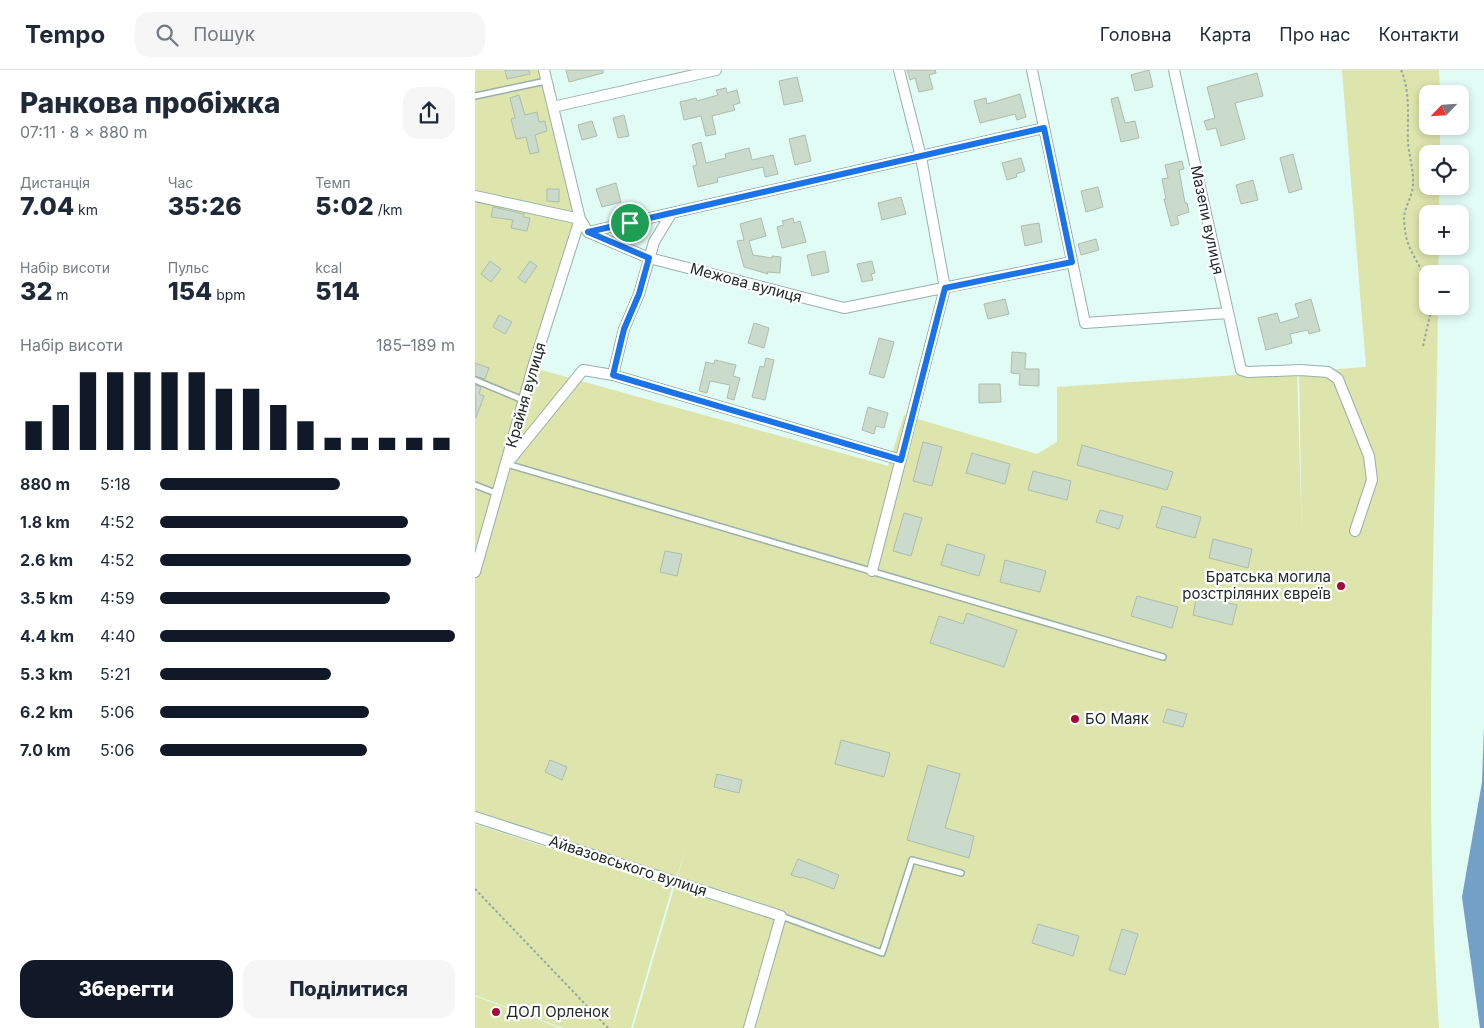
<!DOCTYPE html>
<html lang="uk">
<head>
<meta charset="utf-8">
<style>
  :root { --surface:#fff; --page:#f6f6f7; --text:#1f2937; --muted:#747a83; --line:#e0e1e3; --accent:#111827 }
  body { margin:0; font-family:Inter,sans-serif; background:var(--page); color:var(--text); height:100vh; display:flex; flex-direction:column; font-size:19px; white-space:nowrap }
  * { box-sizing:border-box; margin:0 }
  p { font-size:16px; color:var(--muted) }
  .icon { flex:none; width:28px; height:28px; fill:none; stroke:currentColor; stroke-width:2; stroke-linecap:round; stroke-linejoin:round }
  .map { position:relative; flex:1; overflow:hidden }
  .sheet { display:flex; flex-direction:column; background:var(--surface); width:475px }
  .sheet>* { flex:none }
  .needle { width:32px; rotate:245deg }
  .tools { position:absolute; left:944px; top:15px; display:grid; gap:10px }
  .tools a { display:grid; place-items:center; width:50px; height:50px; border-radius:10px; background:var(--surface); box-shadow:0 2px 8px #0003; font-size:25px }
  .pin { position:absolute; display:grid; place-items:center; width:42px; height:42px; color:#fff; margin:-21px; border:2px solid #fff; border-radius:50%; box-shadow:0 1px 5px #0007 }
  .round { display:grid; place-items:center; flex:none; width:52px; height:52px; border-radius:15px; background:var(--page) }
  .head { display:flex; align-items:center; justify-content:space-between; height:85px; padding:0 20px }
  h1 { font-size:28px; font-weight:800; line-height:38px }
  .figures { display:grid; grid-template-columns:repeat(3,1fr); gap:8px; height:85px; padding:5px 20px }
  .figures div { display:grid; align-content:center }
  .figures b { font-size:25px; font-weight:800 }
  .figures small { font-size:14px; font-weight:400 }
  .figures p { font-size:14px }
  .chart { height:140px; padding:10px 20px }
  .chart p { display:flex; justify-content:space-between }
  .chart svg { width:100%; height:90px; margin-top:5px; stroke:var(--accent); stroke-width:6 }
  .button { display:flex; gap:10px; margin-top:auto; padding:10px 20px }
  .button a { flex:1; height:58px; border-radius:15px; background:var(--accent); color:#fff; font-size:20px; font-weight:800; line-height:58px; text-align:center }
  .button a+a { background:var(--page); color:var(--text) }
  ul { padding:0 20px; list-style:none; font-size:16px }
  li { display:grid; grid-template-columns:80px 60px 1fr; align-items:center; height:38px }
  li i { height:12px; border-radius:6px; background:var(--accent) }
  header { display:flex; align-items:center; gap:30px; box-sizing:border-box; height:70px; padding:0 25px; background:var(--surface); border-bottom:1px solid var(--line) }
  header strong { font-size:24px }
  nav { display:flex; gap:28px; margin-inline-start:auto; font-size:18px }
  .search { width:350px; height:45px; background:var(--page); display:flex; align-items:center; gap:12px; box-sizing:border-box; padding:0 18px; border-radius:15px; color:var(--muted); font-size:19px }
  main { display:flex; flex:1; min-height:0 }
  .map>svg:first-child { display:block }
  .green { fill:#dde4ac }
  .water { fill:#73a0c7 }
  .building { fill:#cadbcb; stroke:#adbdad }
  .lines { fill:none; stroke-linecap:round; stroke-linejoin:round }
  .lane-casing { stroke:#97b0aa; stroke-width:8 }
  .street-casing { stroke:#97b0aa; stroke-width:12 }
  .path { stroke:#92a5a1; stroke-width:2; stroke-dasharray:2.5 2.5; stroke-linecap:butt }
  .lane { stroke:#fff; stroke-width:5 }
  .street { stroke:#fff; stroke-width:10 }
  .route-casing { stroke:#fff; stroke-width:10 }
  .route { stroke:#1a73e8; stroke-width:6 }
  .poi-dot { fill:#a50a38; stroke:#fff; stroke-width:2 }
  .labels { text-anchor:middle; stroke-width:4.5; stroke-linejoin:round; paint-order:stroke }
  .street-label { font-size:15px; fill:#222b29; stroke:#fff }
  .poi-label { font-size:15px; fill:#222b29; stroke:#fff; text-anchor:start }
</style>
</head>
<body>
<header>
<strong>Tempo</strong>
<div class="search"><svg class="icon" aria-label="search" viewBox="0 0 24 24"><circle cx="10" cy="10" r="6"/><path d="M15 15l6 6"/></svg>Пошук</div>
<nav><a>Головна</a><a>Карта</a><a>Про нас</a><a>Контакти</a></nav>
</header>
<main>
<section class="sheet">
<div class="head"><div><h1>Ранкова пробіжка</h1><p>07:11 · 8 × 880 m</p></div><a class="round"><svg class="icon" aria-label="share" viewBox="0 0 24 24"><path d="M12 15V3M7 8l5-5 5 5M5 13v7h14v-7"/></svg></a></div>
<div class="figures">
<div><p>Дистанція</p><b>7.04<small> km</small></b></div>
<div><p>Час</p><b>35:26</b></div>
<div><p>Темп</p><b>5:02<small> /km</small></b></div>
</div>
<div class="figures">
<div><p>Набір висоти</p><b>32<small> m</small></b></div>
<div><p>Пульс</p><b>154<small> bpm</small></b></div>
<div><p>kcal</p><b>514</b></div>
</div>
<div class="chart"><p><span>Набір висоти</span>185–189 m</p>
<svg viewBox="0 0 160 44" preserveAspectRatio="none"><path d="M5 44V30M15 44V22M25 44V6M35 44V6M45 44V6M55 44V6M65 44V6M75 44V14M85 44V14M95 44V22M105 44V30M115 44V38M125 44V38M135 44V38M145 44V38M155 44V38"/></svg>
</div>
<ul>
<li><b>880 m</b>5:18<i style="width:61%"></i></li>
<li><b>1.8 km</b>4:52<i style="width:84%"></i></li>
<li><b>2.6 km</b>4:52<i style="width:85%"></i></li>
<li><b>3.5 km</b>4:59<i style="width:78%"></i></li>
<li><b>4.4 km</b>4:40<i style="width:100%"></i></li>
<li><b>5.3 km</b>5:21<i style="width:58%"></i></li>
<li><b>6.2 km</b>5:06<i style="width:71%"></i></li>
<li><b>7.0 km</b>5:06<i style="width:70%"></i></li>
</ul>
<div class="button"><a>Зберегти</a><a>Поділитися</a></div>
</section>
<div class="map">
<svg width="1009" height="958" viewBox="0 0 1009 958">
  <rect width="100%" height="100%" fill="#e1fbf5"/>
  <!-- green -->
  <path class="green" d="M0 0H69L105 149 59 298 413 396 429 345 562 384 582 372V317L822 301 827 467 824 302 891 297 867 0H964L965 24H952V56H965V84H952V116H964V144H952V176H964L963 204H952V236H963C960 477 948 718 964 958H158L212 774 201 809 0 742V511L30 403 0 502Z
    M0 754 197 818 156 958H88L0 925Z
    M0 926 85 958H0Z"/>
  <!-- water -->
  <path class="water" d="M1009 657V958H1005L987 827 1007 712Z"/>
  <!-- building -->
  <path class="building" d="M30 0H54L55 4 32 9Z
    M91 0H128V3L94 12Z
    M432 0H460L461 3 454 5 458 19 444 22 440 8 435 10Z
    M674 0 678 17 660 21 656 5Z
    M782 3 788 26 760 33 770 69 746 76 741 58 732 60 729 51 740 48 732 17Z
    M322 7 328 31 309 35 304 11Z
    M251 18 252 23 262 20 265 33 258 35 260 40 237 46 241 64 231 66 226 46 209 50 205 32 221 28 222 31 243 25 241 20Z
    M545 24 551 47 542 50 540 44 505 53 499 31 511 28 512 34Z
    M44 25 50 45 62 42 64 52 70 51 72 61 60 65 64 82 55 84 51 67 41 69 36 49 40 48 35 28Z
    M643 27 650 53 660 51 664 68 646 72 636 29Z
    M149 45 154 66 143 68 138 48Z
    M117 51 122 66 107 70 103 55Z
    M330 65 336 91 320 95 314 69Z
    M226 72 231 93 251 88 250 84 274 78 277 90 298 85 303 104 290 107 288 97 242 108 243 112 223 117 218 96 222 95 217 75Z
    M818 84 827 119 814 123 805 88Z
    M546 88 550 101 541 104 542 107 532 110 527 93Z
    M707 91 709 99 704 100 710 133H712L714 142 702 146 704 154 696 156 689 129H691L687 109 693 108 690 95Z
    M778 110 783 130 766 134 761 115Z
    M141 113 146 132 127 137 121 119Z
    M623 117 628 137 611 142 606 121Z
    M72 119H84V132L72 131Z
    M426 127 431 144 407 150 403 133Z
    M18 137 49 144 48 147 55 148 52 161 36 158 38 150 16 147Z
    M286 148 291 166 274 171 278 185 297 188V186L306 187 305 203 292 202 293 204 269 197 262 171 269 170 265 154Z
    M318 148 319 153 325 151 331 172 307 178 302 157 309 155 307 151Z
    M564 153 567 172 550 176 546 156Z
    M621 169 624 180 606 185 603 174Z
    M350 181 354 202 337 206 332 185Z
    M15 191 26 199 16 212 6 204Z
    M55 191 62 196 50 213 43 208Z
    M397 191 400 203 396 204 398 210 387 212 382 194Z
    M530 229 534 244 513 249 509 234Z
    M836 229 845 261 834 264 833 260 815 264 817 273 791 280 783 248 802 243 805 253 824 247 820 234Z
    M24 245 37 252 30 264 18 257Z
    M279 253 294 258 289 278 273 273Z
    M404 268 419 272 409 308 394 304Z
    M537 282 551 283 550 299H564V316L544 315 545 304 536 303Z
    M291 288 299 290 290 330 277 327 285 296 289 297Z
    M240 290 261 295 258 306 265 308 259 330 252 328 255 315 235 311 232 323 224 321 231 292 239 294Z
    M0 293 14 298 10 309 0 306Z
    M504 314H525L526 332 504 333Z
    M0 315 6 317 4 324 9 326 1 348Z
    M393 337 413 343 409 358 401 356 399 364 387 360Z
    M448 372 467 377 457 416 438 411Z
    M607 375 698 402 692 420 602 395Z
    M497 383 535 394 530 414 491 403Z
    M558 401 596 411 592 430 553 420Z
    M687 436 726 447 720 468 681 457Z
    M625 440 648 446 644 459 621 452Z
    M429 443 447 448 436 486 418 481Z
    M738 469 777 479 773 498 734 488Z
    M472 474 510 485 504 506 466 495Z
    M190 481 207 484 202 506 185 502Z
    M530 490 571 501 565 522 525 512Z
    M722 525 762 535 757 555 718 545Z
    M662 526 703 537 697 558 656 546Z
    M492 543 542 560 529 597 455 573 464 546 488 554Z
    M692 639 712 644 708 657 688 652Z
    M366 670 415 683 409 707 360 694Z
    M75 690 92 697 87 710 70 702Z
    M453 695 485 704 470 758 499 766 494 788 432 770Z
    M242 704 267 710 264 723 239 717Z
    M323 789 364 805 359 819 327 807 326 808 316 805Z
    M563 854 604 866 598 886 557 873Z
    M647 859 663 864 650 905 634 900Z"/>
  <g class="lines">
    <defs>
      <path id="lane" d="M0 26 71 11
        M0 310 48 330
        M32 394 688 587
        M0 415 23 424
        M306 846 407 883 437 790 486 803"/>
      <path id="street" d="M69 0 105 149 113 162 174 188 369 238 597 192
        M557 0 610 253 753 243
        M699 0 766 300 773 302 825 300 853 302 863 309 894 386 897 410 880 461
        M78 37 241 0
        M0 126 105 149 58 297 0 502
        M113 162 569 58
        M138 305 426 390
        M34 391 108 300 138 305 149 259 164 224 179 172 196 144
        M397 501 470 218 446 87 424 0
        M0 747 306 846 274 958"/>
    </defs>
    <!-- lane casing -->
    <use href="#lane" class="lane-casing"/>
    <!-- street casing -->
    <use href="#street" class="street-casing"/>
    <!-- path -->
    <path class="path" d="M926 0C936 23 932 48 933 72 934 86 939 101 938 114 938 127 928 138 929 151 930 157 930 164 932 170 937 188 951 201 952 220
      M948 276 955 245 954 236
      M0 819 133 958"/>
    <!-- lane -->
    <use href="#lane" class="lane"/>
    <!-- street -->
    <use href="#street" class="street"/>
  </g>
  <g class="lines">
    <defs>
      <path id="route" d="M569 58 597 192 470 218 426 390 138 305 149 259 164 224 174 188 113 162Z"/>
    </defs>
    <!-- route casing -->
    <use href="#route" class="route-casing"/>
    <!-- route -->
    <use href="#route" class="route"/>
  </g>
  <!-- markers -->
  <g class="poi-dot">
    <circle cx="866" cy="516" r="5"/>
    <circle cx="600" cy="649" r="5"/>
    <circle cx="21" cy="942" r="5"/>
  </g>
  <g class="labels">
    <!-- street labels -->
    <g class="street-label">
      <text transform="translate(732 150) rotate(78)" y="5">Мазепи вулиця</text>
      <text transform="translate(271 213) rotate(15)" y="5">Межова вулиця</text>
      <text transform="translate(51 325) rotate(-74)" y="5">Крайня вулиця</text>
      <text transform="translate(153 796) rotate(18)" y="5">Айвазовського вулиця</text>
    </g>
    <!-- poi labels -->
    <g class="poi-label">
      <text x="856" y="512" text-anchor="end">Братська могила<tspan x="856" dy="17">розстріляних євреїв</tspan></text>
      <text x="610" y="654">БО Маяк</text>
      <text x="31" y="947">ДОЛ Орленок</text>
    </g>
  </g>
</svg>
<div class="tools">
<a><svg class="needle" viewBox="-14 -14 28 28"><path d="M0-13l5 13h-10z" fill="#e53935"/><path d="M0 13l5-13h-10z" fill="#747a83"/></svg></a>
<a><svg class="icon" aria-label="locate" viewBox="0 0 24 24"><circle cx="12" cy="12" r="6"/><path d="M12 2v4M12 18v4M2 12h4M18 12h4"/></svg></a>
<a>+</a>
<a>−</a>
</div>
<div class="pin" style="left:155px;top:153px;background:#1e9e55"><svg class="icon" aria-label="arrive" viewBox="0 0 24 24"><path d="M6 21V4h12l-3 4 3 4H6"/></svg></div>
</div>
</main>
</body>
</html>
